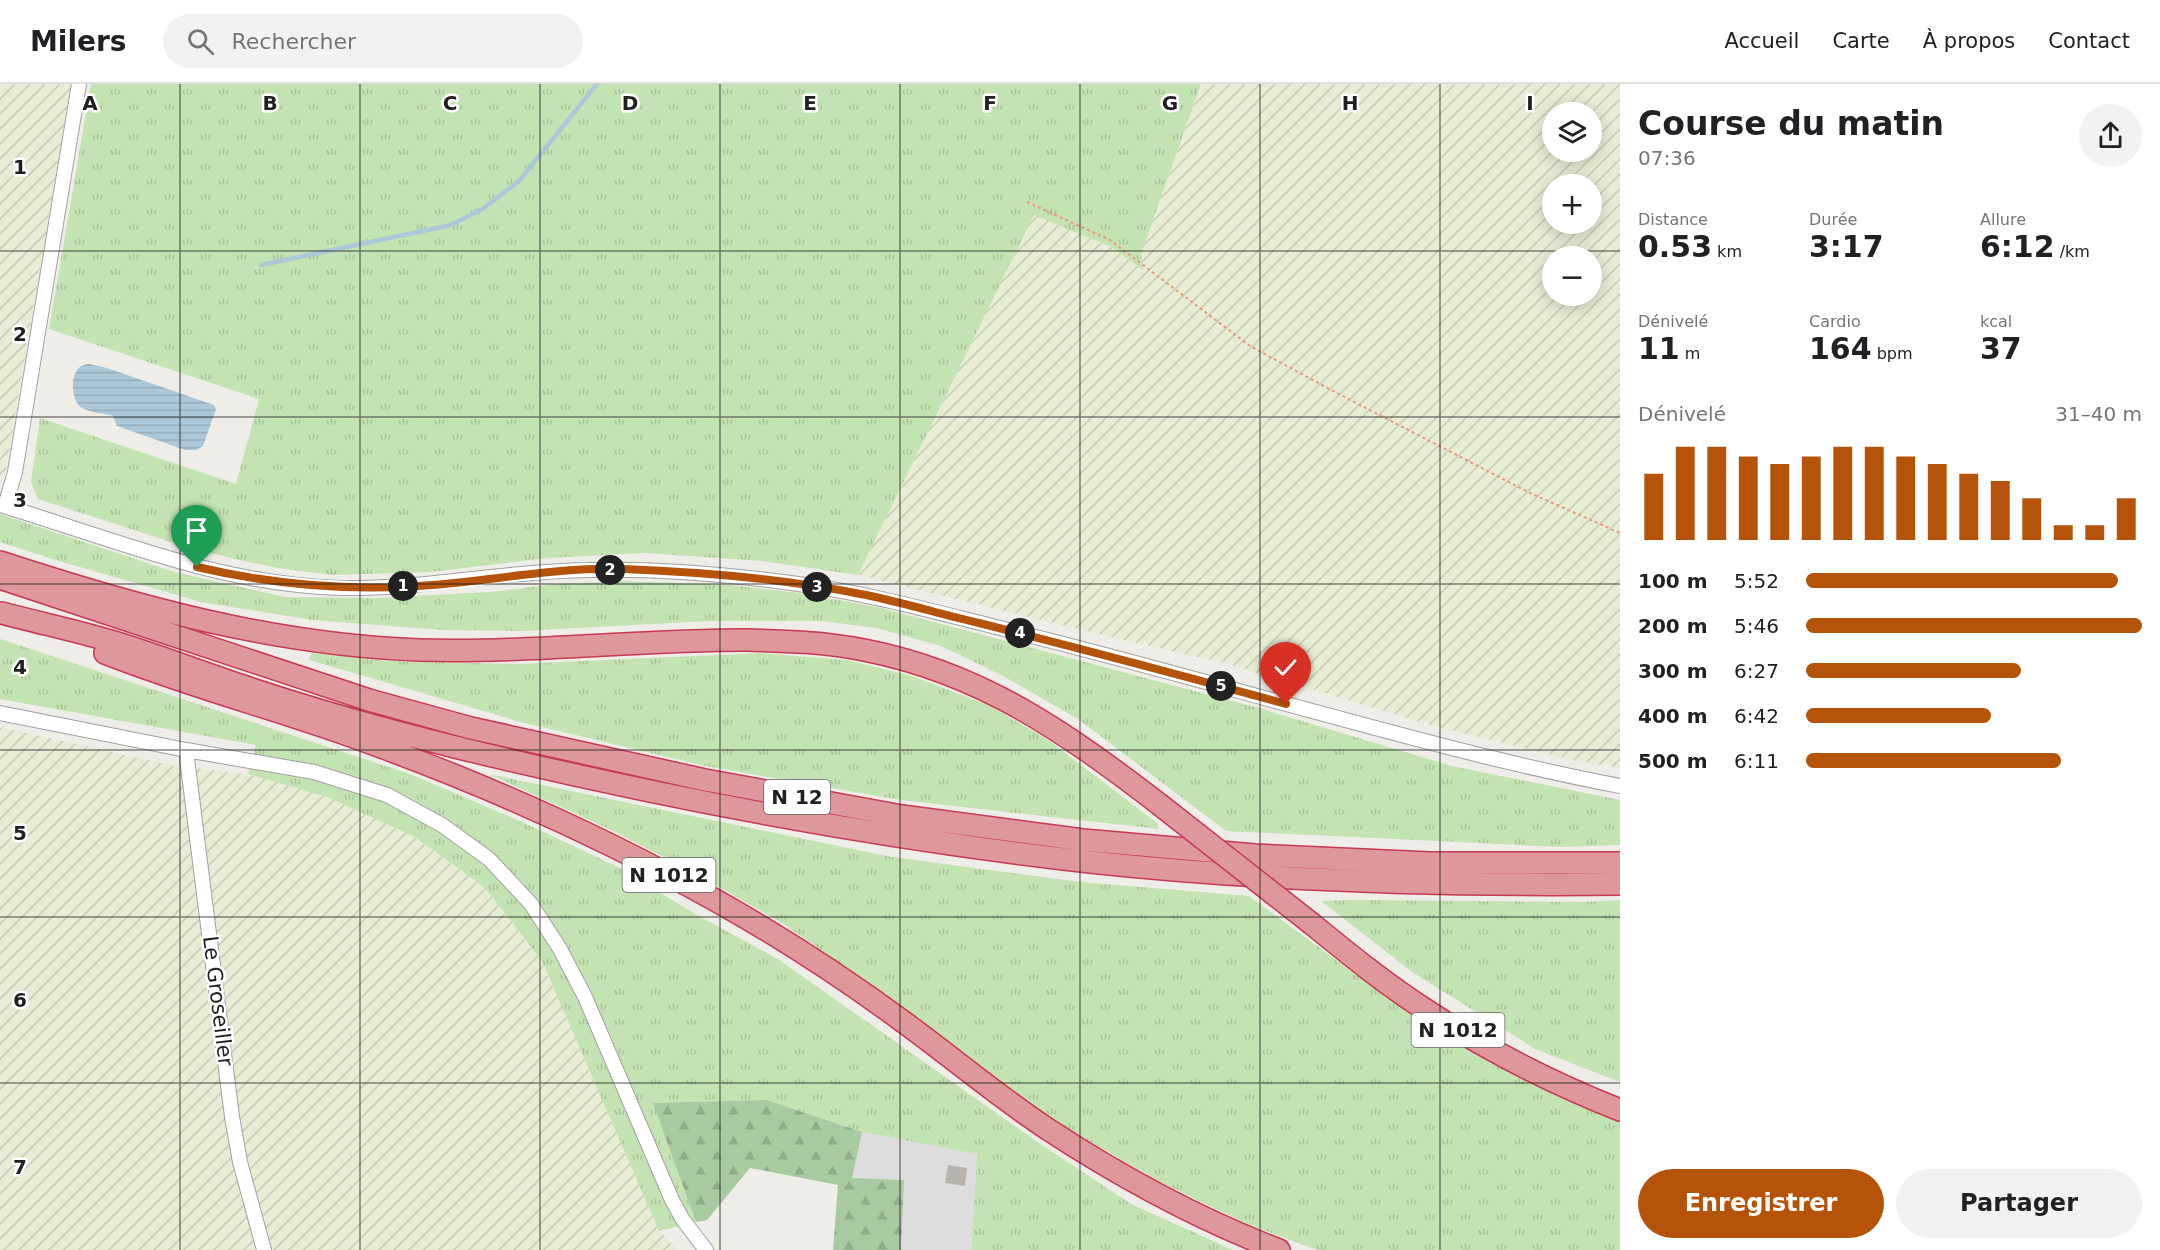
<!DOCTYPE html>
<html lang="fr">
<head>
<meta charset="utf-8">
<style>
  :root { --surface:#fff; --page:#f2f2f2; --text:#202124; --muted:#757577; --line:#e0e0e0; --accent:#b45309 }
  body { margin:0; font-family:"DejaVu Sans",sans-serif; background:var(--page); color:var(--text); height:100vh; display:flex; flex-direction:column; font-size:22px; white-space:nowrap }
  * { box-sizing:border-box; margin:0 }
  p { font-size:20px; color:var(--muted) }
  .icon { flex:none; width:33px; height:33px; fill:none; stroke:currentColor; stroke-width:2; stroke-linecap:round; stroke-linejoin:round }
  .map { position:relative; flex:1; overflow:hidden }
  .panel { display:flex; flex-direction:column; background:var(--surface); width:540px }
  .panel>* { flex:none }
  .buttons { position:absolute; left:1542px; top:18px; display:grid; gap:12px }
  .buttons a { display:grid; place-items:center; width:60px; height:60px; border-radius:50%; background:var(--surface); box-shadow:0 3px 15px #0003; font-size:30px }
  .pin { position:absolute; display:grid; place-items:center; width:51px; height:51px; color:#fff; margin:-62px -26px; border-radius:50% 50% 50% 0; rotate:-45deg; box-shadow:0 0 6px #0007 }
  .pin .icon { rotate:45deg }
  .km { position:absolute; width:30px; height:30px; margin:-15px; border-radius:50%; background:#222; color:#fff; font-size:16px; line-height:30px; text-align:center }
  .round { display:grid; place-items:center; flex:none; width:63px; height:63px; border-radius:32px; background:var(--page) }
  .summary { display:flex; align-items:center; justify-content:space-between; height:102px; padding:0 18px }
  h1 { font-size:33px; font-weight:600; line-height:45px }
  .figures { display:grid; grid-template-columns:repeat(3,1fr); gap:9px; height:102px; padding:6px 18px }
  .figures div { display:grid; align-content:center }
  .figures b { font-size:30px; font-weight:600 }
  .figures small { font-size:16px; font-weight:400 }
  .figures p { font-size:16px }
  .chart { height:168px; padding:12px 18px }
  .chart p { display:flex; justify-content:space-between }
  .chart svg { width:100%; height:108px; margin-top:6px; stroke:var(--accent); stroke-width:6 }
  .action { display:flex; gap:12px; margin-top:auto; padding:12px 18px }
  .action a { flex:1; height:69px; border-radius:36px; background:var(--accent); color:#fff; font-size:24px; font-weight:600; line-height:69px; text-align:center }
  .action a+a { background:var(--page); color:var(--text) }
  ul { padding:0 18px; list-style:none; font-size:20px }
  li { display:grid; grid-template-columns:96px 72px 1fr; align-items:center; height:45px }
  li i { height:15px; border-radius:8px; background:var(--accent) }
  header { display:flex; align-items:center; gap:36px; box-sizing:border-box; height:84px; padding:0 30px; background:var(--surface); border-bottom:2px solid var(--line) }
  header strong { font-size:28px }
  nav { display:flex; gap:33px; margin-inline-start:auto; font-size:21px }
  .search { width:420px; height:54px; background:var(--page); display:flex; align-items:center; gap:15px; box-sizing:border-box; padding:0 21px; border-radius:33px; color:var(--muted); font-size:22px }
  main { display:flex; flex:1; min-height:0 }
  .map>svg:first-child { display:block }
  .residential { fill:#ddd }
  .farmland { fill:url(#farmland-furrows); fill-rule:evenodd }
  .grass { fill:url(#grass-tufts) }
  .forest { fill:url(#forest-firs) }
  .water { fill:url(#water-rules) }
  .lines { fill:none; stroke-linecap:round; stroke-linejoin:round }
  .stream { stroke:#acc8d8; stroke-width:4.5 }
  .building { fill:#b8b4ad }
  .minor-casing { stroke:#a1a1a1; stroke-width:16 }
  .highway-casing { stroke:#c83956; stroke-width:24 }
  .path { stroke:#eb977c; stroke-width:2; stroke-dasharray:3 3; stroke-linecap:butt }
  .minor { stroke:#fff; stroke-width:14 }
  .highway { stroke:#de979b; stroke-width:21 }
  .highway-bridge-casing { stroke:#c83956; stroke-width:24; stroke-linecap:butt }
  .highway-bridge { stroke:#de979b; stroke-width:21 }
  .route-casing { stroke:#fff; stroke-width:12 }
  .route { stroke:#b45309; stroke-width:8 }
  .grid { fill:none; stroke:#202020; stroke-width:1.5; stroke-opacity:0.55 }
  .labels { text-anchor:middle; stroke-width:5; stroke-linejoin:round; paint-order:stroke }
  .shield { fill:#fff; stroke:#636363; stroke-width:1.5 }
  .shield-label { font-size:20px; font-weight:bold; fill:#202020 }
  .street-label { font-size:21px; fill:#202020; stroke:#fff }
  .grid-label { font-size:20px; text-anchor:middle; font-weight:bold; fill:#202020; stroke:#fff; stroke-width:5; stroke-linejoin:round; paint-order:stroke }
</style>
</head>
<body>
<header>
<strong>Milers</strong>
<div class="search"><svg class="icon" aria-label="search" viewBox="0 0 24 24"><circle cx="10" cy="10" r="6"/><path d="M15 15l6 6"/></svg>Rechercher</div>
<nav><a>Accueil</a><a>Carte</a><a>À propos</a><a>Contact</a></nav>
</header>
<main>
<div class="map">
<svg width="1620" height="1166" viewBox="0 0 1620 1166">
  <defs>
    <pattern id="farmland-furrows" width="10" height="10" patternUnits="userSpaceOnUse" patternTransform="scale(1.5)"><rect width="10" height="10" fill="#e7ecd4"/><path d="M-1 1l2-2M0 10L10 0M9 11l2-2" fill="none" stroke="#c6cab6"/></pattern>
    <pattern id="grass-tufts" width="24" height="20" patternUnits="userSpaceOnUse" patternTransform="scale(1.5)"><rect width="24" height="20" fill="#c4e3b3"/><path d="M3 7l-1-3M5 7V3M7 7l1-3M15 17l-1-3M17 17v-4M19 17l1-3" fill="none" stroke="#a8c29a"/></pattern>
    <pattern id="forest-firs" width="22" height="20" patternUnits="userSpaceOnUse" patternTransform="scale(1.5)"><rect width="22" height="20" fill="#a7caa0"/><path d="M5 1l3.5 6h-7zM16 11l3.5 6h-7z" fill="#8fad8a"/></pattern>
    <pattern id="water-rules" width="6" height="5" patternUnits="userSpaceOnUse" patternTransform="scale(1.5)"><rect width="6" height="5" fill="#acc8d8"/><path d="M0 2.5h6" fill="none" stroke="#94acb9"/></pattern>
  </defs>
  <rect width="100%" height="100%" fill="#efede7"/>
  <!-- residential -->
  <path class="residential" d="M862 1048 977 1070 971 1166H901L904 1096 852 1094Z"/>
  <!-- farmland -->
  <path class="farmland" d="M0 0H71L6 386 0 392Z
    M1201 0H1620V684L1572 676 1434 642 1224 579 1115 554 858 491 1034 130 1111 163 1143 186 1141 170ZM1552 28H1592V68H1552ZM1552 100H1592V140H1552ZM1552 172H1592V212H1552Z
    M0 643 175 682 248 690 327 713 415 753 485 804 542 877 659 1147 678 1166H0Z"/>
  <!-- grass -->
  <path class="grass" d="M91 0H1201L1141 170 1143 186 1111 163 1034 131 858 491 762 477 645 469 547 474 430 488 333 491 278 484 230 474 174 459 38 415 31 398 40 334 236 400 259 315 49 245Z
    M0 430 174 488 285 513 373 514 492 508 555 500 624 497 730 501 799 509 877 523 1255 623 1452 682 1620 716V761L1561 763 1226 747 1078 635 1003 592 941 562 876 544 822 537H709L521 547 442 546 312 536 201 518 52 475 0 458Z
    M0 555 410 690 520 737 618 783 697 831 778 875 1039 1059 1131 1120 1233 1166H971L977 1070 862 1048 767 1016 654 1019 696 1138 659 1147 542 877 485 804 415 753 327 713 248 690 256 661 0 615Z
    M311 569 389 577 518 580 760 569 847 576 912 592 988 621 1047 655 1157 739 1159 745 901 716 705 682 521 638 309 576Z
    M489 690 892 773 1081 798 1249 812 1362 895 1490 979 1597 1028 1620 1036V1166H1317L1247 1140 1160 1098 1058 1039 874 903 782 839 687 785 611 746Z
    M1351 816 1582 818 1620 816V998L1535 965 1412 888 1321 817Z"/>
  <!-- forest -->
  <path class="forest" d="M767 1016 862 1048 852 1094 904 1096 901 1166H833L838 1101 750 1084 707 1136 696 1138 653 1019Z"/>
  <!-- water -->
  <path class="water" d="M89 280 107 284 214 321 216 325 203 362 196 366H185L117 342 113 332C104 329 93 329 84 325 71 320 69 291 80 283 82 281 87 280 89 280Z"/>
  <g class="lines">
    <!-- stream -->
    <path class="stream" d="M261 181 451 141 484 124 519 97 597 0"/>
  </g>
  <!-- building -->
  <path class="building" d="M948 1081 967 1084 965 1102 945 1099Z"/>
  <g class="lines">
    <defs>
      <path id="minor" d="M4 422C116 456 222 501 341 504 405 505 468 494 532 489 622 481 716 488 805 501 877 511 946 531 1016 548 1129 576 1241 608 1353 638 1442 662 1530 685 1620 702
        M5 422 15 388 79 0
        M0 629 186 666 314 688 387 711 442 741 489 775 531 820 560 865 585 913 672 1116 683 1136 706 1166
        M186 666 232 1033 240 1078 264 1166"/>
      <path id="highway" d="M0 478C137 523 275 561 420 566 528 569 637 556 746 556 785 557 825 558 864 566 982 589 1065 648 1159 720
        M0 494 369 616 471 644 705 696 902 732 1083 756 1255 771 1430 779H1620
        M2 529C39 539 78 547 114 558 157 571 198 587 240 601 310 625 383 645 455 663 664 714 876 754 1090 778 1266 797 1443 802 1620 800
        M105 569C186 601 269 623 351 652 477 697 598 750 715 816 781 853 844 894 905 939 953 974 999 1013 1049 1046 1121 1093 1198 1135 1279 1166
        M1312 840C1350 871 1388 902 1429 928 1489 967 1554 1000 1620 1026"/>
    </defs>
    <!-- minor casing -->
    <use href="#minor" class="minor-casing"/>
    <!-- highway casing -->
    <use href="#highway" class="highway-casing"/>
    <!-- path -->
    <path class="path" d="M1027 118 1110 156 1250 262 1335 308 1530 409 1620 449"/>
    <!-- minor -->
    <use href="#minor" class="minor"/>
    <!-- highway -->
    <use href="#highway" class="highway"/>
    <defs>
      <path id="highway-bridge" d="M1159 720 1312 840"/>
    </defs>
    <!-- highway-bridge casing -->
    <use href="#highway-bridge" class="highway-bridge-casing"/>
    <!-- highway-bridge -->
    <use href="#highway-bridge" class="highway-bridge"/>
  </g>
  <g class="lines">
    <defs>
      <path id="route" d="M197 483C270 500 343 507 418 502 486 498 554 483 623 485 703 488 787 495 866 511 904 519 941 530 979 539 1082 565 1184 592 1286 620"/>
    </defs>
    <!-- route casing -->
    <use href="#route" class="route-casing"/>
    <!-- route -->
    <use href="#route" class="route"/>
  </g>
  <!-- grid -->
  <path class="grid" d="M180 0V1166M360 0V1166M540 0V1166M720 0V1166M900 0V1166M1080 0V1166M1260 0V1166M1440 0V1166M0 167H1620M0 333H1620M0 500H1620M0 666H1620M0 833H1620M0 999H1620"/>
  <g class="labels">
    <!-- shield labels -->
    <g class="shield">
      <rect x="764" y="696" width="66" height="34" rx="4.5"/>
      <rect x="622.5" y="774" width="93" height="34" rx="4.5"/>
      <rect x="1411.5" y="929" width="93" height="34" rx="4.5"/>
    </g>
    <g class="shield-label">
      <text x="797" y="720">N 12</text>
      <text x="669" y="798">N 1012</text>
      <text x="1458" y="953">N 1012</text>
    </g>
    <!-- street labels -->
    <g class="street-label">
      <text transform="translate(218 917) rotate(83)" y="7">Le Groseiller</text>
    </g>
  </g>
  <g class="grid-label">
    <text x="90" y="26">A</text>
    <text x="270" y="26">B</text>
    <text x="450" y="26">C</text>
    <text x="630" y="26">D</text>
    <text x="810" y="26">E</text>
    <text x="990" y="26">F</text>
    <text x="1170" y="26">G</text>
    <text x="1350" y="26">H</text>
    <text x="1530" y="26">I</text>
    <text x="20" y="90">1</text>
    <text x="20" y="257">2</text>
    <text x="20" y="423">3</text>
    <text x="20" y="590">4</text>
    <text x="20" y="756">5</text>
    <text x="20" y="923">6</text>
    <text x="20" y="1090">7</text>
  </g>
</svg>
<div class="buttons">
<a><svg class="icon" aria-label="layers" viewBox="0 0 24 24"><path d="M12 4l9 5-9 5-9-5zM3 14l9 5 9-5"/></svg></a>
<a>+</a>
<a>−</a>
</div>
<div class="pin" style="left:197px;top:483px;background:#1e9e55"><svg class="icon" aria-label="arrive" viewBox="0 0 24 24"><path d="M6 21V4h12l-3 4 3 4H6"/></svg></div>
<div class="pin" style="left:1286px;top:620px;background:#d93025"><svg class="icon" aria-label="check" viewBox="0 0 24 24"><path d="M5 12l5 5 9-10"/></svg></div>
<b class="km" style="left:403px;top:502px">1</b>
<b class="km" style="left:610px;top:486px">2</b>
<b class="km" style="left:817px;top:503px">3</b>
<b class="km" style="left:1020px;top:549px">4</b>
<b class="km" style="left:1221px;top:602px">5</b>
</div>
<section class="panel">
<div class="summary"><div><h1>Course du matin</h1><p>07:36</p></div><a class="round"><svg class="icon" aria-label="share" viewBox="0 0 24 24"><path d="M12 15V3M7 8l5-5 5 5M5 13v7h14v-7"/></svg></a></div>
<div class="figures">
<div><p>Distance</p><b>0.53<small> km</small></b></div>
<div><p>Durée</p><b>3:17</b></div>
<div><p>Allure</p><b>6:12<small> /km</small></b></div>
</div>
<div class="figures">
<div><p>Dénivelé</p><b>11<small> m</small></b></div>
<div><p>Cardio</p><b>164<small> bpm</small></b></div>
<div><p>kcal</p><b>37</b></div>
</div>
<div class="chart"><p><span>Dénivelé</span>31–40 m</p>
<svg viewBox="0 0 160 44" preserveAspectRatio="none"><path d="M5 44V17M15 44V6M25 44V6M35 44V10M45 44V13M55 44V10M65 44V6M75 44V6M85 44V10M95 44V13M105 44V17M115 44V20M125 44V27M135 44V38M145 44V38M155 44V27"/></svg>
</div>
<ul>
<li><b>100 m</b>5:52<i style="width:93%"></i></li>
<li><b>200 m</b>5:46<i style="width:100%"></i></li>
<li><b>300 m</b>6:27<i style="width:64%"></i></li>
<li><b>400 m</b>6:42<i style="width:55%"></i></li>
<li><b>500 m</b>6:11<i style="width:76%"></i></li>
</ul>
<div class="action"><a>Enregistrer</a><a>Partager</a></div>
</section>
</main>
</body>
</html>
